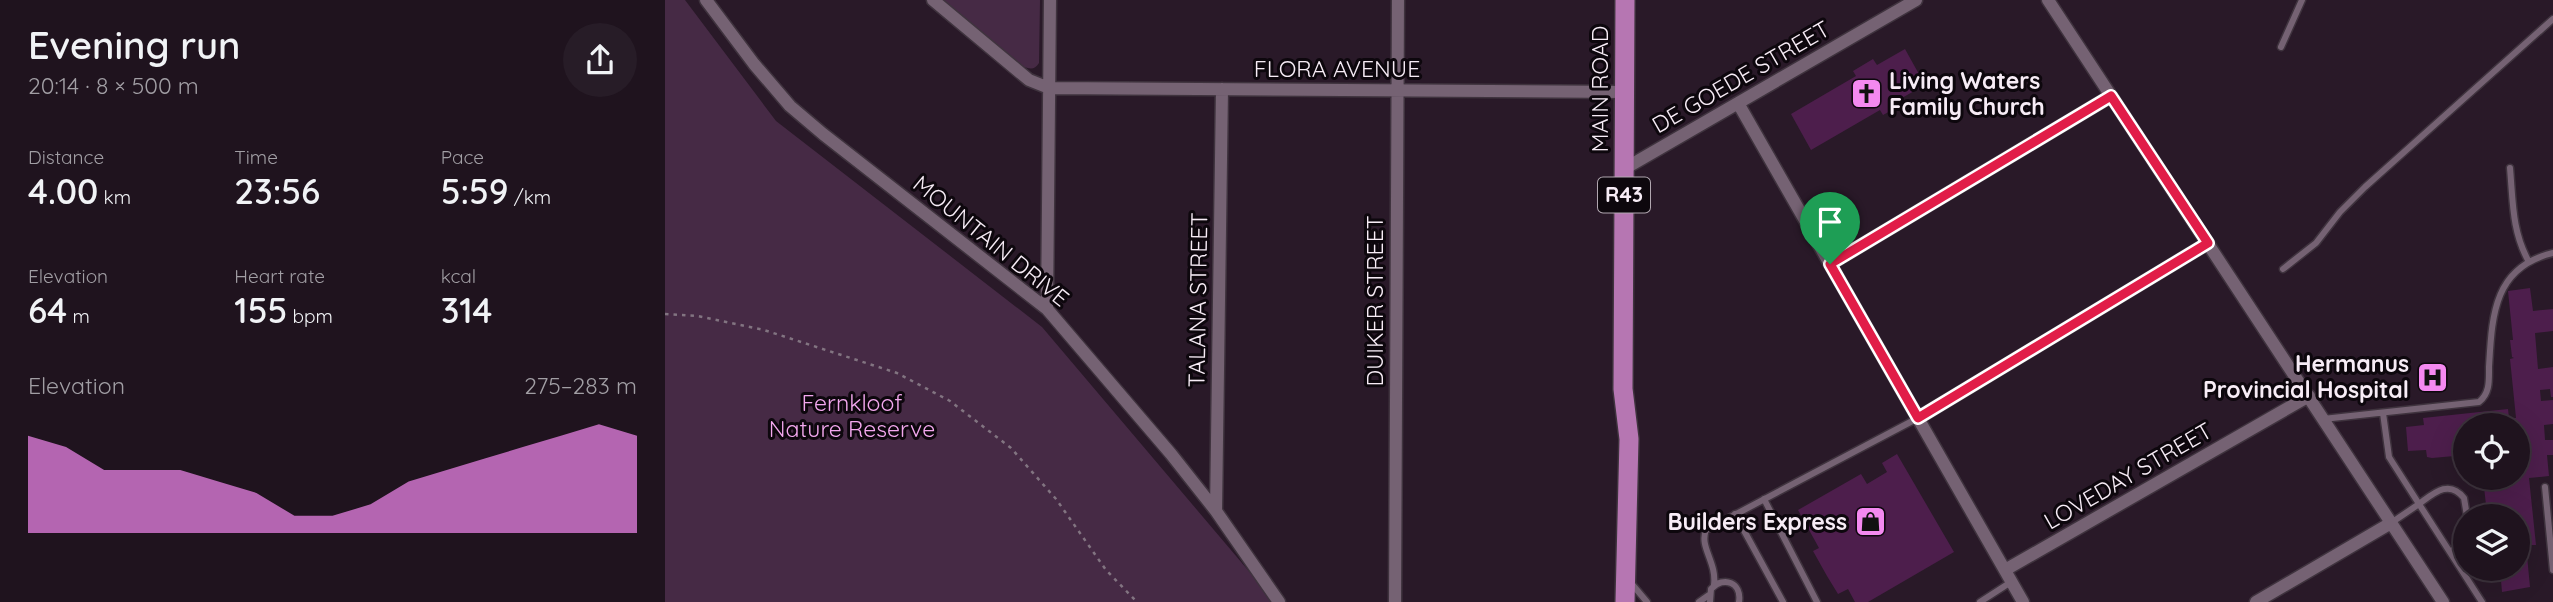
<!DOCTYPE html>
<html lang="en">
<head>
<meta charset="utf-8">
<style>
  :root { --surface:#1f131e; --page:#271c27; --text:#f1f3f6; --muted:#a19ea4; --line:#3c323c; --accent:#f489f0 }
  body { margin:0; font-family:Quicksand,sans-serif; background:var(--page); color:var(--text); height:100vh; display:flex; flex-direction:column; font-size:26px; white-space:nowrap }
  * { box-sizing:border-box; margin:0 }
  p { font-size:23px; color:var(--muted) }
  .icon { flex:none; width:38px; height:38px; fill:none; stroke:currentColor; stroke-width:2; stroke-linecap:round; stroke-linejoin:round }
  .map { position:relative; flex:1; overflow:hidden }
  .side { display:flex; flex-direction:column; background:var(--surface); width:665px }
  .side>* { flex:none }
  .controls { position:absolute; left:1788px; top:413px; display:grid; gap:14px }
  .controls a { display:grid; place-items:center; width:77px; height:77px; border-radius:50%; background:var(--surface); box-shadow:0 7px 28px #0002,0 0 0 2px var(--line); font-size:35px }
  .pin { position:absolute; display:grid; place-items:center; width:60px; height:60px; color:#fff; margin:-72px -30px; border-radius:50% 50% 50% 0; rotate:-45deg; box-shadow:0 0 7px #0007 }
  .pin .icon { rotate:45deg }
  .round { display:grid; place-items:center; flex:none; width:74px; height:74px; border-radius:37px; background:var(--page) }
  .overview { display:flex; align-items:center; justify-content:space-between; height:119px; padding:0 28px }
  h1 { font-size:38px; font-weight:600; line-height:52px }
  .stats { display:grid; grid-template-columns:repeat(3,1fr); gap:10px; height:119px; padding:7px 28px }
  .stats div { display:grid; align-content:center }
  .stats b { font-size:35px; font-weight:600 }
  .stats small { font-size:19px; font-weight:400 }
  .stats p { font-size:19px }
  .chart { height:196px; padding:14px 28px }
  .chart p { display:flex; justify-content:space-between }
  .chart svg { width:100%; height:126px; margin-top:7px; fill:var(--accent); opacity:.7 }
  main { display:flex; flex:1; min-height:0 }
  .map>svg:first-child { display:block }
  .green { fill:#462a45 }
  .building { fill:#4d1e4c }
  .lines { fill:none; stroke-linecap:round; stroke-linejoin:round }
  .service-casing { stroke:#3f333e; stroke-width:9 }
  .minor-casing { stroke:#3f333e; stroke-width:15 }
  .primary-casing { stroke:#3f333e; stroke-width:22 }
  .path { stroke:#827481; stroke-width:2.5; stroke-dasharray:3.5 5; stroke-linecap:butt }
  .service { stroke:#756273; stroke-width:6 }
  .minor { stroke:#756273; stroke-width:12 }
  .primary { stroke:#b676b2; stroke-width:19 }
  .route-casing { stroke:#fff; stroke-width:14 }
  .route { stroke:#e11d48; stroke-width:9 }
  .labels { text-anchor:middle; stroke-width:6; stroke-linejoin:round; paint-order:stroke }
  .shield { fill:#0d070d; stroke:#b1a7b0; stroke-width:2 }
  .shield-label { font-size:21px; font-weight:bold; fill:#f7ecf6 }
  .street-label { font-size:23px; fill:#f7ecf6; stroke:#0d070d }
  .poi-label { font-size:23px; font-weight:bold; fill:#f7ecf6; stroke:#0d070d; text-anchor:end }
  .park-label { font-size:23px; fill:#f4a8ef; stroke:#0d070d }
</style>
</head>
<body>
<main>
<section class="side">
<div class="overview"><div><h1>Evening run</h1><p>20:14 · 8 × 500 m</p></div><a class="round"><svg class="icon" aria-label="share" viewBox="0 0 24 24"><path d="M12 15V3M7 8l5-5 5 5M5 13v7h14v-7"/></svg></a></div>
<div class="stats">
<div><p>Distance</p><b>4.00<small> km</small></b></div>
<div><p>Time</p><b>23:56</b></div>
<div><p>Pace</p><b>5:59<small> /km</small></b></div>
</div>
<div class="stats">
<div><p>Elevation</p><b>64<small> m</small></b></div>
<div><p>Heart rate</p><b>155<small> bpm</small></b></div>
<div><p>kcal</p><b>314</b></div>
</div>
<div class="chart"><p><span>Elevation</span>275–283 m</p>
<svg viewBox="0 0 160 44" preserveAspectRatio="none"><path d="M0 44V10L10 14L20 22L30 22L40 22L50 26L60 30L70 38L80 38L90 34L100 26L110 22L120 18L130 14L140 10L150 6L160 10V44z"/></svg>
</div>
</section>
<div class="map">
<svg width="1888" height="602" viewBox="0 0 1888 602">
  <rect width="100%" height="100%" fill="#291928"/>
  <!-- green -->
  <path class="green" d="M0 0H20L111 121 377 327 610 602H0Z
    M277 0H375L374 63C370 70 365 69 359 67Z"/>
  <!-- building -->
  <path class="building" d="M1240 49 1260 85 1226 104 1229 109 1218 115 1215 110 1146 150 1126 114 1191 76 1188 71 1208 59 1212 65Z
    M1865 288 1868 311 1888 309V331L1870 333 1873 369 1888 367V397H1886L1885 389 1875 390 1876 401 1888 400V424L1879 425 1880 440H1888V455H1882L1884 476 1864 478 1871 545H1861L1865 587 1837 592 1835 569H1853V516H1820V512L1826 511 1825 504 1821 505 1818 478H1853V425H1801V455L1767 458 1762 457 1761 450 1743 451 1741 427 1759 425 1758 418 1843 409 1844 418H1851L1845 359 1849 358 1847 357 1845 340H1848L1843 291Z
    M1232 454 1289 552 1203 602H1190L1183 589 1173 594 1162 576 1148 551 1154 548 1133 510 1196 474 1202 484 1222 472 1217 463Z"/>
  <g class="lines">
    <defs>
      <path id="service" d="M1616 47 1637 0
        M1845 168C1848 202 1847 232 1864 262
        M1618 269 1651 243 1675 212 1700 187 1888 19
        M1718 413 1724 457 1754 504C1769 493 1784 479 1799 498L1802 516
        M1658 419 1814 402C1825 393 1824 381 1824 367 1827 317 1828 267 1888 253
        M1880 487 1888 570
        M1099 499 1152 602
        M1070 514 1118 602
        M1726 523 1754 504 1817 602
        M1785 552 1801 541
        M966 583 982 602
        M1049 585C1052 562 1034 547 1041 530L1253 418
        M1034 602 1044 595
        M1045 602 1046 589C1059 575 1077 583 1074 602
        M1315 602 1346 582"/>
      <path id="minor" d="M41 0 89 64 125 106 158 134 382 309 506 454 551 511 614 602
        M268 0 364 80 384 88 960 92
        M1383 0 1778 602
        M1073 103 1358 602
        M959 169 1251 0
        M1165 264 1446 96
        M382 309 385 0
        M1253 418 1543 243
        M551 511 557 89
        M1340 570 1644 396
        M730 602 733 0
        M1591 602 1726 523"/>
      <path id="primary" d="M960 0 958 389 964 439 960 602"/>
    </defs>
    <!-- service casing -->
    <use href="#service" class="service-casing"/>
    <!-- minor casing -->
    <use href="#minor" class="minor-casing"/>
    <!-- primary casing -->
    <use href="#primary" class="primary-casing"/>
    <!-- path -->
    <path class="path" d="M0 314 33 316 99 330 232 373 285 401 346 448 391 499 441 570 472 602"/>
    <!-- service -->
    <use href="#service" class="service"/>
    <!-- minor -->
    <use href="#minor" class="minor"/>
    <!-- primary -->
    <use href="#primary" class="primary"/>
  </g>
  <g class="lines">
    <defs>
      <path id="route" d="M1446 96 1543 243 1253 418 1165 264Z"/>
    </defs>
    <!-- route casing -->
    <use href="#route" class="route-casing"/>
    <!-- route -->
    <use href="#route" class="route"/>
  </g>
  <!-- icons -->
  <defs>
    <symbol id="church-square" viewBox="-11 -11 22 22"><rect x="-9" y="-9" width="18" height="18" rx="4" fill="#f489f0" stroke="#0d070d"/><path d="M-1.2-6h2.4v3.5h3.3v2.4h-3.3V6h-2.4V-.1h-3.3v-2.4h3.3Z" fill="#111"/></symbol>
    <symbol id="hospital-square" viewBox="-11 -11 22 22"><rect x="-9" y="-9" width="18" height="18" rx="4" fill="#f489f0" stroke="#0d070d"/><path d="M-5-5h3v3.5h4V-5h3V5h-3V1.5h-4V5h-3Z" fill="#111"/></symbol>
    <symbol id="shop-square" viewBox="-11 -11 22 22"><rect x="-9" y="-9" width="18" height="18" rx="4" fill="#f489f0" stroke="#0d070d"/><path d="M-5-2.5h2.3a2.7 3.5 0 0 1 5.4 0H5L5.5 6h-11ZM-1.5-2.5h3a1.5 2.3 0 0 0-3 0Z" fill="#111"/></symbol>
  </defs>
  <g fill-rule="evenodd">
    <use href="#church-square" x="1184" y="76" width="35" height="35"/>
    <use href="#hospital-square" x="1750" y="360" width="35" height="35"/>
    <use href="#shop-square" x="1188" y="504" width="35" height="35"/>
  </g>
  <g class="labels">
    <!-- shield labels -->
    <rect class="shield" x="933" y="177.5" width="52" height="35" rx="5"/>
    <g class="shield-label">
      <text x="959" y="202">R43</text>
    </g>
    <!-- street labels -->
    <g class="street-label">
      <text x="672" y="77">FLORA AVENUE</text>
      <text transform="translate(1076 77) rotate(-30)" y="8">DE GOEDE STREET</text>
      <text transform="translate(935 89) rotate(-90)" y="8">MAIN ROAD</text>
      <text transform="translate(326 241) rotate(39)" y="8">MOUNTAIN DRIVE</text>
      <text transform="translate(533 300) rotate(-89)" y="8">TALANA STREET</text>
      <text transform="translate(710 301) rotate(-90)" y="8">DUIKER STREET</text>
      <text transform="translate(1463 476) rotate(-30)" y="8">LOVEDAY STREET</text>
    </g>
    <!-- poi labels -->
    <g class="poi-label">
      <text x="1224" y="89" text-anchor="start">Living Waters<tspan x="1224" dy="26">Family Church</tspan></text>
      <text x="1744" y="372">Hermanus<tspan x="1744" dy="26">Provincial Hospital</tspan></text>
      <text x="1182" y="530">Builders Express</text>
    </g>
    <!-- park labels -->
    <g class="park-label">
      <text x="187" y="411">Fernkloof<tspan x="187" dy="26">Nature Reserve</tspan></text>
    </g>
  </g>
</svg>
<div class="controls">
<a><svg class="icon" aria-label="locate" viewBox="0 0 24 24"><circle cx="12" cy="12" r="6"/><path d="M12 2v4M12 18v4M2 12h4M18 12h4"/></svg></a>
<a><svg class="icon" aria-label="layers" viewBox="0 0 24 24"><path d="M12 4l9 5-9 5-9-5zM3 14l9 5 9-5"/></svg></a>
</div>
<div class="pin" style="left:1165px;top:264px;background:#1e9e55"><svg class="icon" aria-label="arrive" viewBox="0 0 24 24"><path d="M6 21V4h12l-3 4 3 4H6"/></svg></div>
</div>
</main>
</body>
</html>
